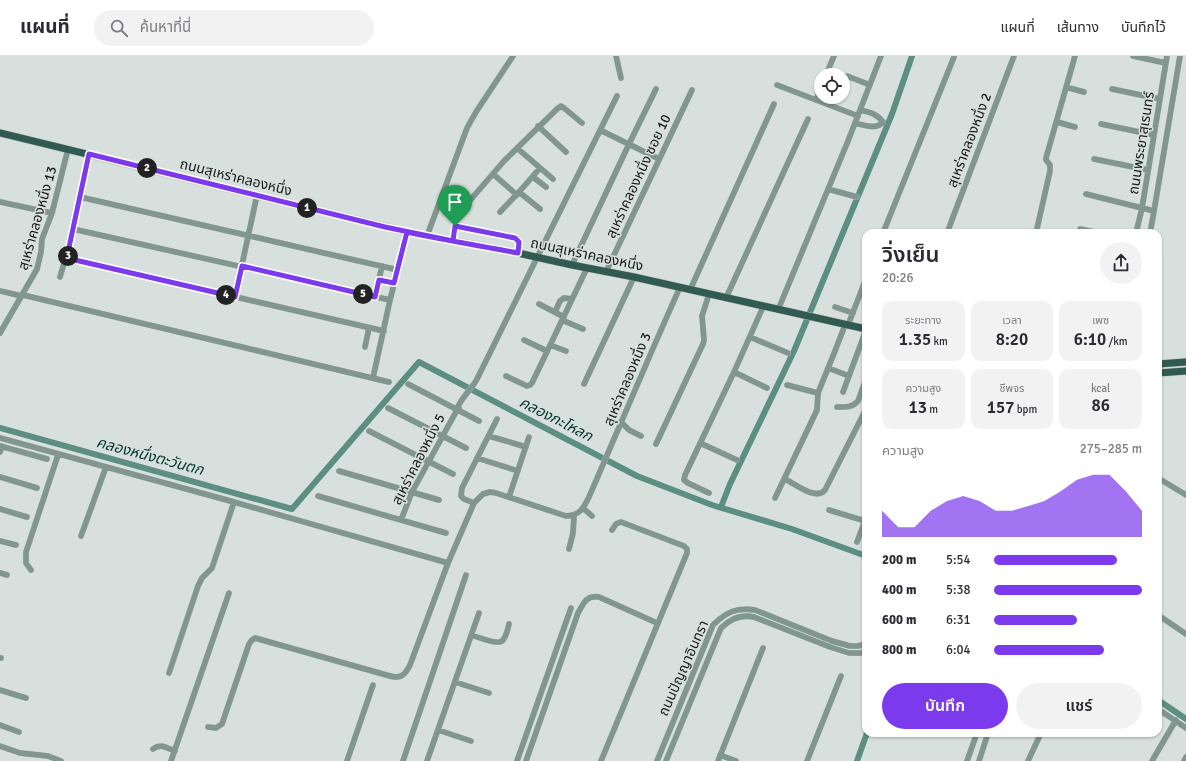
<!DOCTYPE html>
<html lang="th">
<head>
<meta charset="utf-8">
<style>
  :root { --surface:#fff; --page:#f2f2f3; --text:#2b2b33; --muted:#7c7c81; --line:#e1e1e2; --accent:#7c3aed }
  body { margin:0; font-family:Signika,"Noto Sans Thai",sans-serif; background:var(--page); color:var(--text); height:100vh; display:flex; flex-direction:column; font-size:15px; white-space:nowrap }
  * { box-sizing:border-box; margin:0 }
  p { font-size:13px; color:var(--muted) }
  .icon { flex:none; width:22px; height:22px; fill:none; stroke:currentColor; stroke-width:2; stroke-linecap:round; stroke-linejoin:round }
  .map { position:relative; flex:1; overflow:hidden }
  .sheet { position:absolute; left:862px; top:173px; width:300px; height:508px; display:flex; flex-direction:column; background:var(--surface); border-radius:12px; box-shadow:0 1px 3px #0004 }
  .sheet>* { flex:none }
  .buttons { position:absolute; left:814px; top:12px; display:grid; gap:8px }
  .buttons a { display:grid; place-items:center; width:36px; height:36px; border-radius:50%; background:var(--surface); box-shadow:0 1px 3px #0004; font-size:20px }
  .pin { position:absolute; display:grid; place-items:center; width:34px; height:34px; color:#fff; margin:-41px -17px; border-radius:50% 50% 50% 0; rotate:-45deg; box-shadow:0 0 4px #0007 }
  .pin .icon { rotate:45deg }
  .km { position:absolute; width:20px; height:20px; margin:-10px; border-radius:50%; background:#222; color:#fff; font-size:11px; line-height:20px; text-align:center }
  .round { display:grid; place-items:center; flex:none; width:42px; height:42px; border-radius:21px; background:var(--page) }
  .head { display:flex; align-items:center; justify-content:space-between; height:68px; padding:0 20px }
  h1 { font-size:22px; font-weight:600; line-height:30px }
  .stats { display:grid; grid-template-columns:repeat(3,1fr); gap:6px; height:68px; padding:4px 20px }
  .stats div { display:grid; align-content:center; border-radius:10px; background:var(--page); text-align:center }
  .stats b { font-size:17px; font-weight:600 }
  .stats small { font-size:11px; font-weight:400 }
  .stats p { font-size:11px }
  .chart { height:112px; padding:8px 20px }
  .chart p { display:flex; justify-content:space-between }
  .chart svg { width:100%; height:72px; margin-top:4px; fill:var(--accent); opacity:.7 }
  .primary-button { display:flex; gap:8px; margin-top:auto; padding:8px 20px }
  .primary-button a { flex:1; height:46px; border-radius:24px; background:var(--accent); color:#fff; font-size:16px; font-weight:600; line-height:46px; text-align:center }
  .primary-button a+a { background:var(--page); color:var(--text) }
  ul { padding:0 20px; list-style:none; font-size:13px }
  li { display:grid; grid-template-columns:64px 48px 1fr; align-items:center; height:30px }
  li i { height:10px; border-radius:5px; background:var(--accent) }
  header { display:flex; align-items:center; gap:24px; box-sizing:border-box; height:56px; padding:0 20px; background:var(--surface); border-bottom:1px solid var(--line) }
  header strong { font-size:19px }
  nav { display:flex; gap:22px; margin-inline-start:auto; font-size:14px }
  .search { width:280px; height:36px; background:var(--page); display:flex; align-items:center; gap:10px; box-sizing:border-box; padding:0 14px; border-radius:22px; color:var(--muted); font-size:15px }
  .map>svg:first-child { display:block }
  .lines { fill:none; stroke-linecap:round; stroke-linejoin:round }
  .canal { stroke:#5c8e81; stroke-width:6 }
  .minor-casing { stroke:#b5bcba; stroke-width:6 }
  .major-casing { stroke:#b5bcba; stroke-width:8 }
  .minor { stroke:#80968f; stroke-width:5.5 }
  .major { stroke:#315a50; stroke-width:7 }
  .route-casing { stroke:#fff; stroke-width:8 }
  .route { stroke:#7c3aed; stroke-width:5 }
  .labels { text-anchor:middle; stroke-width:3; stroke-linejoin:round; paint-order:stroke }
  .street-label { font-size:14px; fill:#161918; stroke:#d8e0de }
  .water-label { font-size:15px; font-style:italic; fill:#05362d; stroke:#d8e0de }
</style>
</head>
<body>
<header>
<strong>แผนที่</strong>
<div class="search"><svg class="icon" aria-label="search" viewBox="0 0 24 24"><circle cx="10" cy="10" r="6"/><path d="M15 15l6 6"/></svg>ค้นหาที่นี่</div>
<nav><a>แผนที่</a><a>เส้นทาง</a><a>บันทึกไว้</a></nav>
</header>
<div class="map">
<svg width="1186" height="705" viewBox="0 0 1186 705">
  <rect width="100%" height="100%" fill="#d8e0de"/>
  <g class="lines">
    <!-- canal -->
    <path class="canal" d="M0 372 292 453 419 306 637 420 712 449 792 473 866 500
      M721 451 730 428 794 295 892 58 912 0
      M1158 644 1186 663
      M857 705 867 677"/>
    <defs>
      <path id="minor" d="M616 0 621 22
        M1133 0 1166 7
        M826 19 834 0
        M847 20 870 29
        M777 29 858 60
        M1066 31 1084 36
        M1112 33 1160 43
        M816 44 821 33
        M1057 66 1075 71
        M855 67C864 69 877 74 883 66 877 58 870 56 860 54
        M1101 68 1154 79
        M538 70 566 96
        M600 74 659 103
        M517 92 553 123
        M1094 103 1148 114
        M493 118 517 139
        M533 121 546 131
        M828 133 857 141
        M519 136 540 153
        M1086 138 1154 155
        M80 141 398 214
        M0 146 52 157
        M500 156 519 136 540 112
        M455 170 515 182 519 186 518 197
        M73 173 390 244
        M1080 173 1099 177
        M883 177 954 1
        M947 177 1014 0
        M1036 177 1050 115V109L1046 104V102L1075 0
        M1136 177 1142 152 1167 0
        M1150 177 1153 161 1180 0
        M427 180 467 72 476 56 513 0
        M453 185 457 162 459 157 466 149 504 105 557 53 561 50 564 52 582 67
        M68 201 75 204 384 275
        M68 201V196L89 98
        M572 209 629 88 656 33
        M606 216 692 34
        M60 221 65 204 68 201
        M379 224 394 227
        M690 234 774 48
        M0 235 22 240
        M23 239 389 326
        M235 241 257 139
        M375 241 382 210
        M726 242 808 63
        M539 248 564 261
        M835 251 853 257
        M778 254 848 85 881 0
        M555 256 560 245 564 242 572 243
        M562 264 583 273
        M848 269 866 223
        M0 277 37 213 41 196 42 183 52 157 68 93
        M750 281 788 297
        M524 284 547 295
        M550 289 566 295
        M365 291 369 272
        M828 312 849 320
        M734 316 767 332
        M506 320 527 330 530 329 532 327 587 212
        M373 322 390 244 407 176
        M408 328 479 365
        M584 328 634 221
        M787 329 818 337
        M843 336 866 274
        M837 351C845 351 852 352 858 345L866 323
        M388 352 466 392
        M457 354C458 345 472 333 477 323L617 40
        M621 366 629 374 641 380
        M369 375 453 418
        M489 380 526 391
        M0 382 234 446 448 507
        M700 387 737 404
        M656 388 703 288 704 284 702 260 709 238
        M0 390 47 403
        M0 396 2 390
        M477 402 518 415
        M339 415 439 444
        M0 421 37 432
        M1158 422 1186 439
        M785 423C795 428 816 445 825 434L866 353
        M709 437 688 427 684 424 685 419 734 316 763 251
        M318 440 446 477
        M509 441 529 381
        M775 442 817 354 818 337 835 295 845 269
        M474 447 464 443 461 440 462 432 497 363
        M583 452 592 460
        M0 453 27 461
        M829 454 865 465
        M401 464 412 436 457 354 459 352
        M81 480 106 411
        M0 485 16 489
        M857 486 866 462
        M569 493 573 477 574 460
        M31 514 26 507V496L58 399
        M0 517 7 519
        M1158 559 1186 578
        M471 579C478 581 499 590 503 584 506 580 508 573 509 568
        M0 602H1
        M169 617 198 530 202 522 212 512 234 446
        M455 626 489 637
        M0 634 26 642
        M1158 653 1186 672
        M0 669 19 676
        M208 671 216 672 222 668 249 588 252 584 255 582 390 620C401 623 405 619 410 609L448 507 474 447 483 438 490 436 496 437 566 460C580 459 583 453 589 441L654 290 680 231
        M438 674 471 685
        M0 690 20 697 48 700 61 705
        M153 693C160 687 167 692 175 695
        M720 699 736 705
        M171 705 229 537
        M347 705 373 629
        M403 705 466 519
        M427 705 479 557
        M517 705 571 552
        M526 705 578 557C584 547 586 539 599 541L657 567
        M601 705 687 497V493L684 490 621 466 616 468 612 474
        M657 705 713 569C726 556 737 551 755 554L832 585 850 590H858L866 588
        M666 705 721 572C730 563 741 558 754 561L830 591 849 597H860L866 596
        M718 705 763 592
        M807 705 841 620
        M967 705 977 677
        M979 705 988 677
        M1028 705 1041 677
        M1152 705 1176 664
        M1184 705 1186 701"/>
      <path id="major" d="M0 77 407 176 518 197 572 209 634 221 866 273
        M1158 308 1186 306
        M1158 317 1186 315"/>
    </defs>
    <!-- minor casing -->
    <use href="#minor" class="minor-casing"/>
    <!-- major casing -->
    <use href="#major" class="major-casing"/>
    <!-- minor -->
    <use href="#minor" class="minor"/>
    <!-- major -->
    <use href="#major" class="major"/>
  </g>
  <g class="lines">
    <defs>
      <path id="route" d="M455 170 453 185 385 171 89 98 68 196V201L75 204 235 241 242 210 375 241 379 224 394 227 407 176C444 184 481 190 518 197L519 186 515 182 455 170"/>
    </defs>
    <!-- route casing -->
    <use href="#route" class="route-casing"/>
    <!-- route -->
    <use href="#route" class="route"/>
  </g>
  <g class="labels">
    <!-- street labels -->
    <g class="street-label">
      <text transform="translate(969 84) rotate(-69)" y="5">สุเหร่าคลองหนึ่ง 2</text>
      <text transform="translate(1141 87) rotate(-81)" y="5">ถนนพระยาสุเรนทร์</text>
      <text transform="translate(638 120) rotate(-65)" y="5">สุเหร่าคลองหนึ่ง ซอย 10</text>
      <text transform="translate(236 121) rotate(14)" y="5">ถนนสุเหร่าคลองหนึ่ง</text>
      <text transform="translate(37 162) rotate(-74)" y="5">สุเหร่าคลองหนึ่ง 13</text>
      <text transform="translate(587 198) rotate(12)" y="5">ถนนสุเหร่าคลองหนึ่ง</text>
      <text transform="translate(627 323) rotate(-67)" y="5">สุเหร่าคลองหนึ่ง 3</text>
      <text transform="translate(418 403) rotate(-63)" y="5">สุเหร่าคลองหนึ่ง 5</text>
      <text transform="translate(683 612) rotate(-66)" y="5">ถนนปัญญาอินทรา</text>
    </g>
    <!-- water labels -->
    <g class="water-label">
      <text transform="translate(556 363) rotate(27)" y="5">คลองกะโหลก</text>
      <text transform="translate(150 400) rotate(15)" y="5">คลองหนึ่งตะวันตก</text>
    </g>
  </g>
</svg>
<div class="buttons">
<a><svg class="icon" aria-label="locate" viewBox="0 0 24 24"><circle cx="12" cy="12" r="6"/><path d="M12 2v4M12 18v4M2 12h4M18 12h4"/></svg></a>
</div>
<div class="pin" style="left:455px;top:170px;background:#1e9e55"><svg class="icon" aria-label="arrive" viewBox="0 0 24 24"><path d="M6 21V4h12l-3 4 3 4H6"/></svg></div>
<b class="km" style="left:307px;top:152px">1</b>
<b class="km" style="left:147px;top:112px">2</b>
<b class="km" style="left:68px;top:200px">3</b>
<b class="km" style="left:226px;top:239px">4</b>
<b class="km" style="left:363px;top:238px">5</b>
<section class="sheet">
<div class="head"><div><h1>วิ่งเย็น</h1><p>20:26</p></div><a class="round"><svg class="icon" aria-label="share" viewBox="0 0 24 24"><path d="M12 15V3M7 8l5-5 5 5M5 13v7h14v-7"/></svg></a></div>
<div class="stats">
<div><p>ระยะทาง</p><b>1.35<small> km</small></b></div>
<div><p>เวลา</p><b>8:20</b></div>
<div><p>เพซ</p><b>6:10<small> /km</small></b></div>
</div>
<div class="stats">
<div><p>ความสูง</p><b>13<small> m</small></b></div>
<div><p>ชีพจร</p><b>157<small> bpm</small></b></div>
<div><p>kcal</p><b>86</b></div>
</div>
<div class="chart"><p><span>ความสูง</span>275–285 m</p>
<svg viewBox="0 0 160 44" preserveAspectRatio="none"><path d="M0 44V28L10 38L20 38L30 28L40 22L50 19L60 22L70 28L80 28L90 25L100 22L110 16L120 9L130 6L140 6L150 16L160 28V44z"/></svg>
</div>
<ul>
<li><b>200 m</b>5:54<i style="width:83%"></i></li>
<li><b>400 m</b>5:38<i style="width:100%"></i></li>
<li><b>600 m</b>6:31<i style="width:56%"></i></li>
<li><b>800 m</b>6:04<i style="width:74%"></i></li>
</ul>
<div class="primary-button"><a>บันทึก</a><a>แชร์</a></div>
</section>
</div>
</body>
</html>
